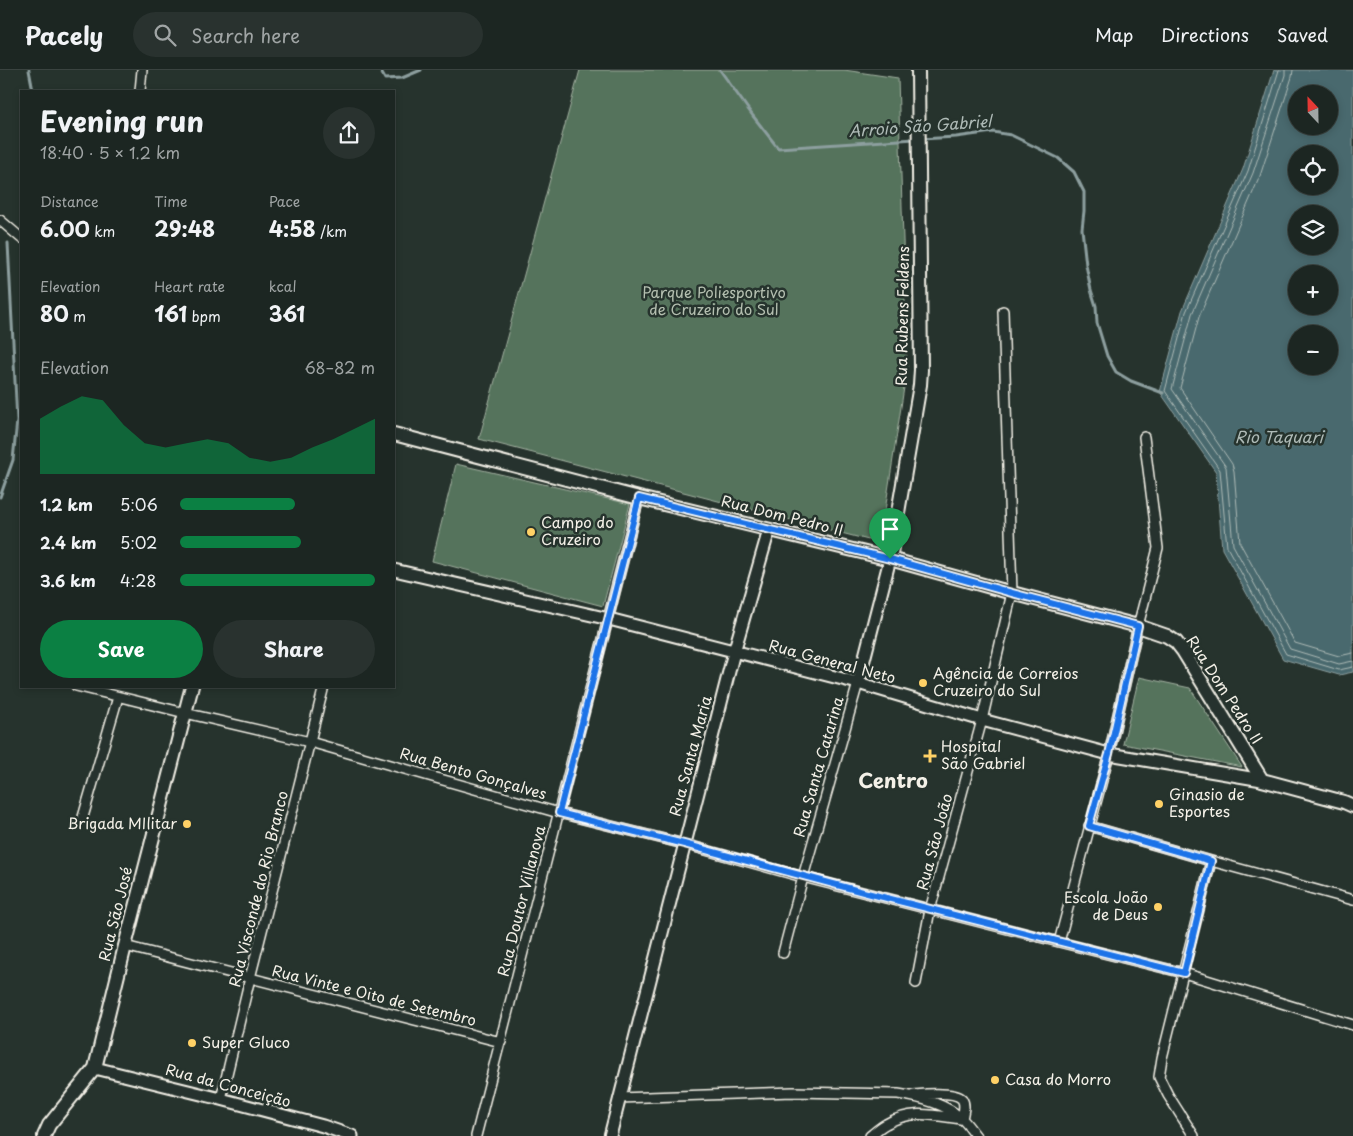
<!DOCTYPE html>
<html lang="en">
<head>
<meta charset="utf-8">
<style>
  :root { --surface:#1c2622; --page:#29322f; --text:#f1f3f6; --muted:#a0a5a5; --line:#3a4340; --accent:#0b8043 }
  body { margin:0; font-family:"Playpen Sans",sans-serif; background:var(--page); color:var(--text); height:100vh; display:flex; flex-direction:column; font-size:19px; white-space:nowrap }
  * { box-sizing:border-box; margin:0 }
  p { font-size:16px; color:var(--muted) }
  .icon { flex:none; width:28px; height:28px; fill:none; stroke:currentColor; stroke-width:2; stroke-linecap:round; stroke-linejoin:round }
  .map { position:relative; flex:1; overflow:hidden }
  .side { position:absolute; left:20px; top:20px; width:375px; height:598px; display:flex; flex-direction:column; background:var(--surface); border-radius:0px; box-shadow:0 2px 8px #0003,0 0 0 1px var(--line) }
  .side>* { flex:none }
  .needle { width:32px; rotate:338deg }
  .fabs { position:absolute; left:1288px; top:15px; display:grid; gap:10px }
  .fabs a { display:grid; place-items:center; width:50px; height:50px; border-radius:50%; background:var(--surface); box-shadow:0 2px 8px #0003,0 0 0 1px var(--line); font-size:25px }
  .pin { position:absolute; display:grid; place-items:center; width:42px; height:42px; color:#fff; margin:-51px -21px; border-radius:50% 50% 50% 0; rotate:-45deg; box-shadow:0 0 5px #0007 }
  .pin .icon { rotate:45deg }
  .round { display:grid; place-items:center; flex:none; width:52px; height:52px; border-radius:26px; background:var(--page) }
  .summary { display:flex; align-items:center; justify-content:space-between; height:85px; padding:0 20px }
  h1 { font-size:28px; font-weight:700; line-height:38px }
  .figures { display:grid; grid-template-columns:repeat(3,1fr); gap:8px; height:85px; padding:5px 20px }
  .figures div { display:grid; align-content:center }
  .figures b { font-size:21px; font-weight:700 }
  .figures small { font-size:14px; font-weight:400 }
  .figures p { font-size:14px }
  .chart { height:140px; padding:10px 20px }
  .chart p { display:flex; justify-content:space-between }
  .chart svg { width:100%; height:90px; margin-top:5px; fill:var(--accent); opacity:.7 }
  .cta { display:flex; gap:10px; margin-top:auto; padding:10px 20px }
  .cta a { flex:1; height:58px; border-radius:30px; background:var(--accent); color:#fff; font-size:20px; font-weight:700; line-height:58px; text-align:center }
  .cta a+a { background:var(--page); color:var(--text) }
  ul { padding:0 20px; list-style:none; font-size:16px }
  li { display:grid; grid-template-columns:80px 60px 1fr; align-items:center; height:38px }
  li i { height:12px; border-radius:6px; background:var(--accent) }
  header { display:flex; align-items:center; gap:30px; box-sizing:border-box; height:70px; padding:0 25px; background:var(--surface); border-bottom:1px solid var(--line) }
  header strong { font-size:24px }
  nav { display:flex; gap:28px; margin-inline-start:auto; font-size:18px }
  .search { width:350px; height:45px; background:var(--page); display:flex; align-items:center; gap:12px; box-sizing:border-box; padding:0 18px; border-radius:28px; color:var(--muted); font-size:19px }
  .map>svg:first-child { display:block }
  .green { fill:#54735c; stroke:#a4b2a2 }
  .water { fill:#48696e; stroke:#8d9f9f; fill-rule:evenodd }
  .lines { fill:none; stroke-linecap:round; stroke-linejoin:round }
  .shore { stroke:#afbbb7; stroke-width:1 }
  .stream { stroke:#8d9f9f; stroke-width:3 }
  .minor-casing { stroke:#f4f1e8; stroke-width:12 }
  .tertiary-casing { stroke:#f4f1e8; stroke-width:15 }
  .secondary-casing { stroke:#f4f1e8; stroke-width:16 }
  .minor { stroke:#26332d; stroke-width:9 }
  .tertiary { stroke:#26332d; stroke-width:11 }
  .secondary { stroke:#26332d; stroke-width:12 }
  .route-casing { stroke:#fff; stroke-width:10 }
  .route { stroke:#1a73e8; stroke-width:6 }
  .poi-dot { fill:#ffd166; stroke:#26332d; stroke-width:2 }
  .labels { text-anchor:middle; stroke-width:5; stroke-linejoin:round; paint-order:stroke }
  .park-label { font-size:15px; fill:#b4bfb0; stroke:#26332d }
  .street-label { font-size:15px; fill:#f4f1e8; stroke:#26332d }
  .poi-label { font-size:15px; fill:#f4f1e8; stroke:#26332d; text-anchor:start }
  .water-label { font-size:16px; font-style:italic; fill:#afbbb7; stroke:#26332d }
  .district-label { font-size:20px; font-weight:bold; fill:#f4f1e8; stroke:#26332d }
</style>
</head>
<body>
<header>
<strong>Pacely</strong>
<div class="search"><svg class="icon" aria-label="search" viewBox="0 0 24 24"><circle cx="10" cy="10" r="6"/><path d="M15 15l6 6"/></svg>Search here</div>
<nav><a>Map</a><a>Directions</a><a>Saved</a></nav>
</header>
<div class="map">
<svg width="1353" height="1066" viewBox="0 0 1353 1066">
  <rect width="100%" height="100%" fill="#26332d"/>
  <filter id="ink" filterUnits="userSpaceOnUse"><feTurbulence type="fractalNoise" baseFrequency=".02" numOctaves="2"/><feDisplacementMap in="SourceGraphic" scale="10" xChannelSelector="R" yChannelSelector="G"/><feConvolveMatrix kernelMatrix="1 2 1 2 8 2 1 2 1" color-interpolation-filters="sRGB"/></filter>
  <g filter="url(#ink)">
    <!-- green -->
    <path class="green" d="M580 0H844L898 8 907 298 880 473 479 369Z
      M456 394 630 434 603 536 432 491Z
      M1139 607 1190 618 1242 697 1123 674Z"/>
    <!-- water -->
    <path class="water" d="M1274 0H1353V602L1339 605 1283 589 1222 479 1216 402 1160 322 1182 241 1243 99ZM1296 24H1329V56H1296ZM1296 84H1329V116H1296ZM1296 144H1329V176H1296ZM1296 204H1329V236H1296ZM1296 264H1329V296H1296Z"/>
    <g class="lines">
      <!-- shore -->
      <path class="shore" d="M1279 0 1248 101 1186 242 1165 321 1220 400 1227 477 1286 584 1339 600 1353 597
        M1285 0V5L1253 103 1192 244 1172 319 1226 397 1233 475 1290 579 1339 594 1353 591
        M1293 0 1292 7 1260 106 1199 247 1180 318 1232 394 1234 401 1240 473 1295 573 1339 586 1353 583"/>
      <!-- stream -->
      <path class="stream" d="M29 0 33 21
        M380 0 385 9 402 8 421 0
        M720 0 753 46 778 78 915 69
        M921 69 956 67 993 62 1011 65 1058 88 1074 102 1084 122V141L1082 159 1086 195 1091 220 1096 236 1097 253 1107 286 1116 302 1131 311 1163 323
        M0 427 13 390 17 351 8 173"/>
      <defs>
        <path id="minor" d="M140 21 142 0
          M0 150 21 168
          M76 616 185 643 310 672 559 743 684 774 803 807 1059 872 1184 903 1353 955
          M83 747 118 627
          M1089 756 1211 791 1353 830
          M1059 872 1109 684 1138 556 1158 478 1144 367
          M125 876 501 972
          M783 883 803 807 858 613
          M916 913 930 840 982 650 1012 523 1003 241
          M914 1025C924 1024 955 1021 962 1029 966 1035 963 1043 962 1049
          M619 1028 793 1022 898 1024C919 1027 945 1034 961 1048 967 1053 971 1060 976 1066
          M221 1029 250 908 324 616
          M476 1066 639 428
          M870 1066C875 1062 880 1057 886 1054 911 1039 933 1045 960 1049
          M1194 1066 1168 1025 1159 1007 1162 988 1211 791"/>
        <path id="tertiary" d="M394 500 609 549 858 613 982 650 1109 684 1262 710
          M858 613 890 489
          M95 998 221 1029 323 1056 352 1066
          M610 1066 734 582 769 460"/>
        <path id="secondary" d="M394 364 639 428 890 489 1012 523 1138 556 1167 566 1176 572 1183 581 1262 710 1344 732 1353 736
          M890 489 920 315 921 300 918 0
          M44 1066 49 1055 95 998 125 876 192 616"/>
      </defs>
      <!-- minor casing -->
      <use href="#minor" class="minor-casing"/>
      <!-- tertiary casing -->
      <use href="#tertiary" class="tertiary-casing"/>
      <!-- secondary casing -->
      <use href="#secondary" class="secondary-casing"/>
      <!-- minor -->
      <use href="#minor" class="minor"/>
      <!-- tertiary -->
      <use href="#tertiary" class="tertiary"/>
      <!-- secondary -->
      <use href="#secondary" class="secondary"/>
    </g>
  </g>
  <g class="lines" filter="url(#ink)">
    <defs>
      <path id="route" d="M639 428 890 489 1012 523 1138 556 1109 684 1089 756 1211 791 1184 903 867 823 684 774 559 743Z"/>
    </defs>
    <!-- route casing -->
    <use href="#route" class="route-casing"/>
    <!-- route -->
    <use href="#route" class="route"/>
  </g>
  <!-- markers -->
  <g class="poi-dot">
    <circle cx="531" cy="462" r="5"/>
    <circle cx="923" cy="613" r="5"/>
    <path d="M927.5 678.5h5v5h5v5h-5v5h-5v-5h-5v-5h5z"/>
    <circle cx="1159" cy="734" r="5"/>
    <circle cx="187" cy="754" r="5"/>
    <circle cx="1158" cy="837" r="5"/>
    <circle cx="192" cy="973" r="5"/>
    <circle cx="995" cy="1010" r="5"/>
  </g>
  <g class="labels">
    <!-- park labels -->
    <g class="park-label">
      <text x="714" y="228">Parque Poliesportivo<tspan x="714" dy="17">de Cruzeiro do Sul</tspan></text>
    </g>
    <!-- street labels -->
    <g class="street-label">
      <text transform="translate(903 246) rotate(-89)" y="5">Rua Rubens Feldens</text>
      <text transform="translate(782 446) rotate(14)" y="5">Rua Dom Pedro II</text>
      <text transform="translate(832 592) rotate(15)" y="5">Rua General Neto</text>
      <text transform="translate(1224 620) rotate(57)" y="5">Rua Dom Pedro II</text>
      <text transform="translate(691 686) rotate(-75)" y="5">Rua Santa Maria</text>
      <text transform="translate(819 697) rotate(-74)" y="5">Rua Santa Catarina</text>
      <text transform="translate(473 704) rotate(16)" y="5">Rua Bento Gonçalves</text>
      <text transform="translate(935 772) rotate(-75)" y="5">Rua São João</text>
      <text transform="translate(259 819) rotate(-76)" y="5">Rua Visconde do Rio Branco</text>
      <text transform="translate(522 831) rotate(-76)" y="5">Rua Doutor Villanova</text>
      <text transform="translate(116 844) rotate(-76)" y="5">Rua São José</text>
      <text transform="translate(374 926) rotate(14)" y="5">Rua Vinte e Oito de Setembro</text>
      <text transform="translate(228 1016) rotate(15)" y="5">Rua da Conceição</text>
    </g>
    <!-- poi labels -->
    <g class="poi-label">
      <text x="541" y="458">Campo do<tspan x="541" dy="17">Cruzeiro</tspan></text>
      <text x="933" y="609">Agência de Correios<tspan x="933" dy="17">Cruzeiro do Sul</tspan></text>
      <text x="941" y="682">Hospital<tspan x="941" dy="17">São Gabriel</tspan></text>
      <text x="1169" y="730">Ginasio de<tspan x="1169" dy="17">Esportes</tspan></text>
      <text x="177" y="759" text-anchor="end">Brigada MIlitar</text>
      <text x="1148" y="833" text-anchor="end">Escola João<tspan x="1148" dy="17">de Deus</tspan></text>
      <text x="202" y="978">Super Gluco</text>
      <text x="1005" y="1015">Casa do Morro</text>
    </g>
    <!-- water labels -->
    <g class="water-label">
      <text transform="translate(920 56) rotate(-4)" y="6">Arroio São Gabriel</text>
      <text x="1279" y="373">Rio Taquari</text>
    </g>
    <!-- district labels -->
    <g class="district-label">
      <text x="893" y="718">Centro</text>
    </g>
  </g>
</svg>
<div class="fabs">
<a><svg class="needle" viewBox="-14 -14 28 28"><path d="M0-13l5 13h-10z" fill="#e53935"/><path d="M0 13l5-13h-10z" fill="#a0a5a5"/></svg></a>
<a><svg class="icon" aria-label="locate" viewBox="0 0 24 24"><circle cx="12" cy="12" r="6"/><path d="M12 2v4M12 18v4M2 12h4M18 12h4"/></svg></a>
<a><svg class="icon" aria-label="layers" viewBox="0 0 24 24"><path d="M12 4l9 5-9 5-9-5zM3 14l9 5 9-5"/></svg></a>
<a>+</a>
<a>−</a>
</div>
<div class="pin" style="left:890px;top:489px;background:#1e9e55"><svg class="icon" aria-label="arrive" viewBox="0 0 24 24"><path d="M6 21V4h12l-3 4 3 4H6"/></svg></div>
<section class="side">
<div class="summary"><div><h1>Evening run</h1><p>18:40 · 5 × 1.2 km</p></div><a class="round"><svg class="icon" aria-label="share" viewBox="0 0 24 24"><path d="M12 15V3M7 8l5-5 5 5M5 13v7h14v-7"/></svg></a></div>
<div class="figures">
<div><p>Distance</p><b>6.00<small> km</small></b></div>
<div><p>Time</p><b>29:48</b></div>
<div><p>Pace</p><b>4:58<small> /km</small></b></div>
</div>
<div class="figures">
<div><p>Elevation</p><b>80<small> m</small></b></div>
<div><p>Heart rate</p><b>161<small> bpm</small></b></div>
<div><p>kcal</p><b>361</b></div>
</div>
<div class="chart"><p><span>Elevation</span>68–82 m</p>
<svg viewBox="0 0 160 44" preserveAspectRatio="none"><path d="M0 44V17L10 11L20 6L30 8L40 20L50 29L60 31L70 29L80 27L90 29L100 36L110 38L120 36L130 31L140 27L150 22L160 17V44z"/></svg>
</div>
<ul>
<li><b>1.2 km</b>5:06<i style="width:59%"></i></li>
<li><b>2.4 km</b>5:02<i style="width:62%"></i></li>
<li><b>3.6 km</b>4:28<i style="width:100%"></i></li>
</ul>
<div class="cta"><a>Save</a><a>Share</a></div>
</section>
</div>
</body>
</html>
